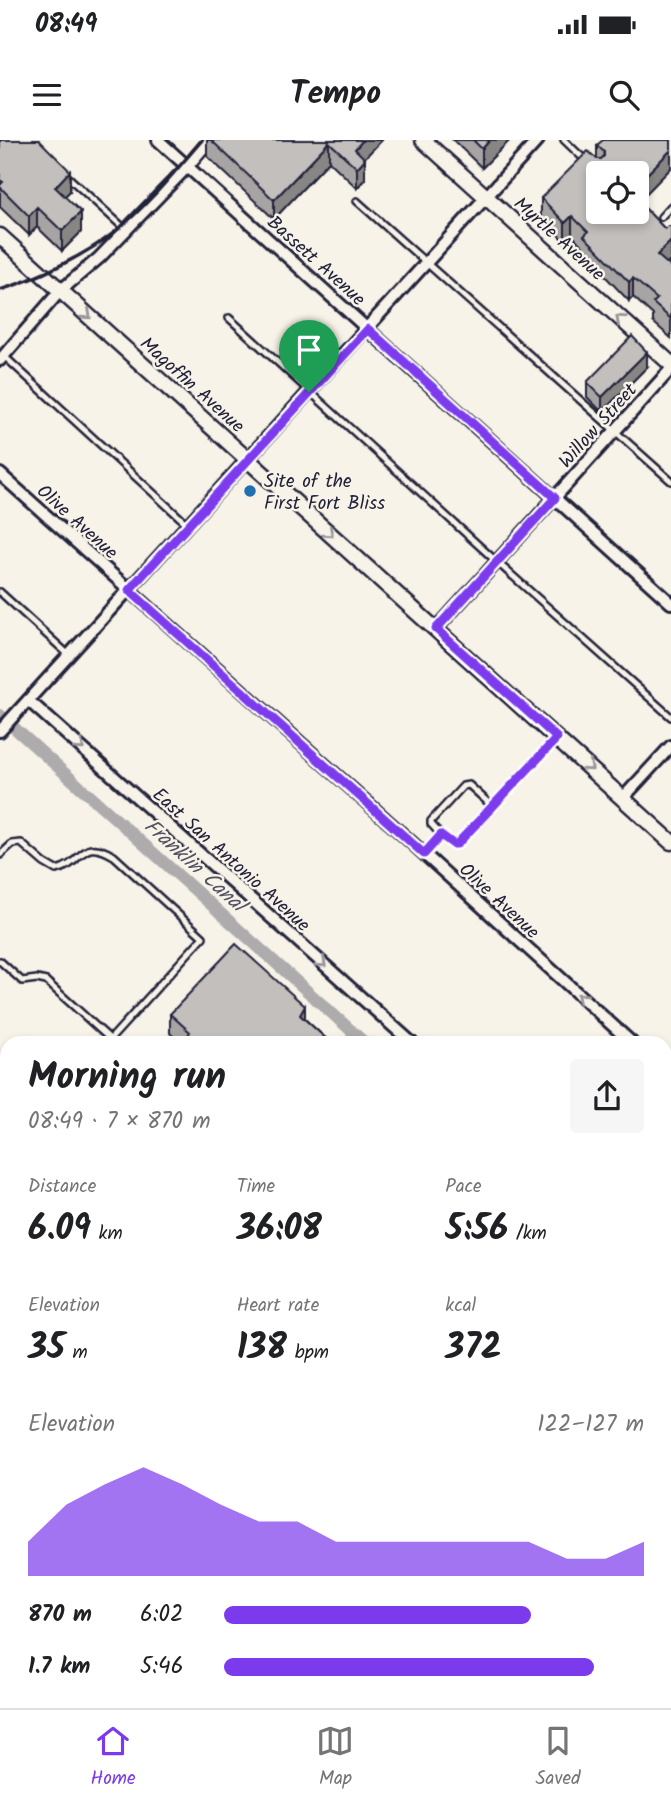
<!DOCTYPE html>
<html lang="en">
<head>
<meta charset="utf-8">
<style>
  :root { --surface:#fff; --page:#f6f6f6; --text:#202124; --muted:#757577; --line:#e0e0e0; --accent:#7c3aed }
  body { margin:0; font-family:Kalam,sans-serif; background:var(--page); color:var(--text); height:100vh; display:flex; flex-direction:column; font-size:26px; white-space:nowrap }
  * { box-sizing:border-box; margin:0 }
  p { font-size:23px; color:var(--muted) }
  .icon { flex:none; width:38px; height:38px; fill:none; stroke:currentColor; stroke-width:2; stroke-linecap:round; stroke-linejoin:round }
  .map { position:relative; flex:1; overflow:hidden }
  .side { position:absolute; left:0px; top:896px; width:672px; height:672px; display:flex; flex-direction:column; background:var(--surface); border-radius:21px 21px 0 0; box-shadow:0 4px 10px #0003 }
  .side>* { flex:none }
  .tools { position:absolute; left:586px; top:21px; display:grid; gap:14px }
  .tools a { display:grid; place-items:center; width:63px; height:63px; border-radius:7px; background:var(--surface); box-shadow:0 4px 10px #0003; font-size:35px }
  .pin { position:absolute; display:grid; place-items:center; width:60px; height:60px; color:#fff; margin:-72px -30px; border-radius:50% 50% 50% 0; rotate:-45deg; box-shadow:0 0 7px #0007 }
  .pin .icon { rotate:45deg }
  .round { display:grid; place-items:center; flex:none; width:74px; height:74px; border-radius:7px; background:var(--page) }
  .overview { display:flex; align-items:center; justify-content:space-between; height:119px; padding:0 28px }
  h1 { font-size:38px; font-weight:800; line-height:52px }
  .stats { display:grid; grid-template-columns:repeat(3,1fr); gap:10px; height:119px; padding:7px 28px }
  .stats div { display:grid; align-content:center }
  .stats b { font-size:35px; font-weight:800 }
  .stats small { font-size:19px; font-weight:400 }
  .stats p { font-size:19px }
  .chart { height:196px; padding:14px 28px }
  .chart p { display:flex; justify-content:space-between }
  .chart svg { width:100%; height:126px; margin-top:7px; fill:var(--accent); opacity:.7 }
  ul { padding:0 28px; list-style:none; font-size:23px }
  li { display:grid; grid-template-columns:112px 84px 1fr; align-items:center; height:52px }
  li i { height:18px; border-radius:9px; background:var(--accent) }
  .status { display:flex; justify-content:space-between; align-items:center; height:49px; padding:0 35px; background:var(--surface); direction:ltr }
  .status svg { height:19px; fill:currentColor }
  header { display:flex; justify-content:space-between; align-items:center; height:91px; padding:0 28px; background:var(--surface); font-size:32px; font-weight:800 }
  .tabs { display:flex; justify-content:space-around; align-items:center; height:98px; border-top:2px solid var(--line); background:var(--surface); font-size:19px; color:var(--muted) }
  .tabs a { display:grid; justify-items:center; gap:4px }
  .tabs .active { color:var(--accent) }
  .map>svg:first-child { display:block }
  .built { fill:#e7e3db }
  .park { fill:#d8d5cf; stroke:#7d7c85; stroke-width:2 }
  .lines { fill:none; stroke-linecap:round; stroke-linejoin:round }
  .stream { stroke:#76747f; stroke-width:3.5 }
  .canal { stroke:#aeabad; stroke-width:12 }
  .lane-casing { stroke:#22223b; stroke-width:10 }
  .street-casing { stroke:#22223b; stroke-width:16 }
  .secondary-casing { stroke:#22223b; stroke-width:19 }
  .primary-casing { stroke:#22223b; stroke-width:21 }
  .lane { stroke:#f7f3e8; stroke-width:5 }
  .street { stroke:#f7f3e8; stroke-width:10 }
  .secondary { stroke:#f7f3e8; stroke-width:14 }
  .primary { stroke:#f7f3e8; stroke-width:16 }
  .rail { stroke:#22223b; stroke-width:3.5 }
  .wall { fill:#a7a4a3; stroke:#22223b; stroke-width:2 }
  .shaded-wall { fill:#888684; stroke:#22223b; stroke-width:2 }
  .building { fill:#c2bfbd; stroke:#22223b; stroke-width:2 }
  .oneway { stroke:#97959a }
  .route-casing { stroke:#fff; stroke-width:14 }
  .route { stroke:#7c3aed; stroke-width:9 }
  .poi-dot { fill:#1f6fb2; stroke:#f7f3e8; stroke-width:2.5 }
  .labels { text-anchor:middle; stroke-width:5; stroke-linejoin:round; paint-order:stroke }
  .street-label { font-size:19px; fill:#22223b; stroke:#f7f3e8 }
  .poi-label { font-size:19px; fill:#22223b; stroke:#f7f3e8; text-anchor:start }
  .water-label { font-size:21px; font-style:italic; fill:#535263; stroke:#f7f3e8 }
</style>
</head>
<body>
<div class="status"><b>08:49</b><svg viewBox="0 0 49 12"><path d="M0 12V9h3v3zM5 12V6h3v6zM10 12V3h3v9zM15 12V0h3v12zM26 1h20v11H26zM47 4h2v5h-2z"/></svg></div>
<header><svg class="icon" aria-label="menu" viewBox="0 0 24 24"><path d="M4 6h16M4 12h16M4 18h16"/></svg>Tempo<svg class="icon" aria-label="search" viewBox="0 0 24 24"><circle cx="10" cy="10" r="6"/><path d="M15 15l6 6"/></svg></header>
<div class="map">
<svg width="671" height="1568" viewBox="0 0 671 1568">
  <rect width="100%" height="100%" fill="#f7f3e8"/>
  <filter id="ink" filterUnits="userSpaceOnUse"><feTurbulence type="fractalNoise" baseFrequency=".0143" numOctaves="2"/><feDisplacementMap in="SourceGraphic" scale="14" xChannelSelector="R" yChannelSelector="G"/><feConvolveMatrix kernelMatrix="1 2 1 2 8 2 1 2 1" color-interpolation-filters="sRGB"/></filter>
  <g filter="url(#ink)">
    <!-- built -->
    <path class="built" d="M0 1467 7 1474V1561H96L103 1568H0Z"/>
    <!-- park -->
    <path class="park" d="M7 1506V1561H49L54 1568H0V1510Z"/>
    <g class="lines">
      <!-- stream -->
      <path class="stream" d="M0 1397 7 1404
        M165 1561 172 1568"/>
      <!-- canal -->
      <path class="canal" d="M0 575 365 903
        M665 1169 671 1175"/>
      <defs>
        <path id="lane" d="M564 0 587 22
          M67 36 126 90
          M357 61 671 341
          M661 77 671 66
          M229 178 497 422 671 577
          M4 216 187 384
          M0 452 70 516
          M441 695 431 684V681L463 646 469 645 492 666
          M424 714 441 695 453 704H457L556 599
          M0 715 12 704 21 703 44 723 56 730C83 725 80 695 114 716L203 797 107 903
          M0 821 22 841 37 839 46 841 110 899
          M0 1042 7 1048
          M665 1331 671 1362
          M350 1561 351 1568
          M529 1561 530 1568"/>
        <path id="street" d="M158 0 671 463
          M0 220 60 151 99 118 187 27 210 0
          M0 334 411 702 632 903
          M436 489 671 229
          M29 561 412 903
          M0 591 538 0
          M623 658 671 606
          M665 933 671 939
          M0 939 7 945
          M665 988 671 982
          M0 1152 7 1158
          M665 1320 671 1319
          M0 1444 7 1451
          M117 1561 124 1568
          M437 1561 439 1568
          M617 1561 619 1568"/>
        <path id="secondary" d="M423 0 671 224
          M0 96 671 702
          M665 1064 671 1063
          M0 1191 7 1190"/>
        <path id="primary" d="M0 1234 7 1242
          M0 1280 7 1288
          M235 1561 241 1568
          M278 1561 284 1568"/>
      </defs>
      <!-- lane casing -->
      <use href="#lane" class="lane-casing"/>
      <!-- street casing -->
      <use href="#street" class="street-casing"/>
      <!-- secondary casing -->
      <use href="#secondary" class="secondary-casing"/>
      <!-- primary casing -->
      <use href="#primary" class="primary-casing"/>
      <!-- lane -->
      <use href="#lane" class="lane"/>
      <!-- street -->
      <use href="#street" class="street"/>
      <!-- secondary -->
      <use href="#secondary" class="secondary"/>
      <!-- primary -->
      <use href="#primary" class="primary"/>
      <!-- rail -->
      <path class="rail" d="M0 150C36 139 86 115 116 91 148 65 175 31 202 0"/>
    </g>
    <!-- wall -->
    <path class="wall" d="M0 0 70 51 65 56 81 92 62 111 37 87 29 95 0 67Z
      M207 0H382L364 18 365 39 357 48 329 21 274 79 207 16Z
      M453 0H510L482 28Z
      M671 0V28L638 61 665 89 671 86V120L667 124 671 127V198L653 182V175L633 157 629 161 584 114V108L572 95 565 102 541 77V58L597 19V5Z
      M647 227 602 272 587 257V242Z
      M170 874 305 879 331 903H180L170 893Z"/>
    <!-- shaded-wall -->
    <path class="shaded-wall" d="M363 0H382L356 27 355 9Z
      M490 0H510L482 28V9Z
      M329 2V21L274 79V60Z
      M671 10V28L637 63V44Z
      M365 19V39L357 48V28Z
      M70 31V51L55 66V47Z
      M37 67V87L29 95V76Z
      M81 72V92L62 111V91Z
      M572 76V95L565 102V83Z
      M671 101V120L657 134V115Z
      M633 138V157L629 161V142Z
      M647 212V227L602 272V257Z
      M305 866V886L300 875Z"/>
    <!-- building -->
    <path class="building" d="M0 0H39L70 31 55 47 81 72 62 91 37 67 29 76 0 47V45L3 42 0 40Z
      M211 0H363L355 9 365 19 357 28 329 2 274 60Z
      M473 0H490L482 9Z
      M603 0H671V10L637 44V33H598V72H637V60L665 89 668 86H671V101L657 115 671 127V179L653 163 657 159 633 138 629 142 584 96 588 92 572 76 565 83 541 58 588 11 597 19H601L604 16V12L597 5Z
      M632 196 647 212 602 257 587 242Z
      M236 804 305 866 300 875 331 903H188L185 900 190 892 170 874Z"/>
    <!-- one-way arrows -->
    <defs><path id="oneway-chevron" d="M-2-3.5L2.5 0L-2 3.5" fill="none" stroke-width="1.6" stroke-linecap="round" stroke-linejoin="round" transform="scale(1.75)"/></defs>
    <g class="oneway">
      <use href="#oneway-chevron" transform="translate(87 175) rotate(42)"/>
      <use href="#oneway-chevron" transform="translate(620 179) rotate(-138)"/>
      <use href="#oneway-chevron" transform="translate(329 393) rotate(42)"/>
      <use href="#oneway-chevron" transform="translate(80 606) rotate(42)"/>
      <use href="#oneway-chevron" transform="translate(589 627) rotate(42)"/>
      <use href="#oneway-chevron" transform="translate(322 823) rotate(42)"/>
      <use href="#oneway-chevron" transform="translate(581 857) rotate(-138)"/>
    </g>
  </g>
  <g class="lines" filter="url(#ink)">
    <defs>
      <path id="route" d="M368 189 555 358 436 489 557 598 457 704H453L441 695 424 714 129 450Z"/>
    </defs>
    <!-- route casing -->
    <use href="#route" class="route-casing"/>
    <!-- route -->
    <use href="#route" class="route"/>
  </g>
  <!-- markers -->
  <circle class="poi-dot" cx="250" cy="351" r="7"/>
  <g class="labels">
    <!-- street labels -->
    <g class="street-label">
      <text transform="translate(560 98) rotate(42)" y="7">Myrtle Avenue</text>
      <text transform="translate(317 120) rotate(42)" y="7">Bassett Avenue</text>
      <text transform="translate(193 244) rotate(42)" y="7">Magoffin Avenue</text>
      <text transform="translate(597 285) rotate(-48)" y="7">Willow Street</text>
      <text transform="translate(78 381) rotate(42)" y="7">Olive Avenue</text>
      <text transform="translate(232 719) rotate(42)" y="7">East San Antonio Avenue</text>
      <text transform="translate(500 760) rotate(43)" y="7">Olive Avenue</text>
    </g>
    <!-- poi labels -->
    <g class="poi-label">
      <text x="264" y="347">Site of the<tspan x="264" dy="22">First Fort Bliss</tspan></text>
    </g>
    <!-- water labels -->
    <g class="water-label">
      <text transform="translate(195 725) rotate(42)" y="7">Franklin Canal</text>
    </g>
  </g>
</svg>
<div class="tools">
<a><svg class="icon" aria-label="locate" viewBox="0 0 24 24"><circle cx="12" cy="12" r="6"/><path d="M12 2v4M12 18v4M2 12h4M18 12h4"/></svg></a>
</div>
<div class="pin" style="left:309px;top:252px;background:#1e9e55"><svg class="icon" aria-label="arrive" viewBox="0 0 24 24"><path d="M6 21V4h12l-3 4 3 4H6"/></svg></div>
<section class="side">
<div class="overview"><div><h1>Morning run</h1><p>08:49 · 7 × 870 m</p></div><a class="round"><svg class="icon" aria-label="share" viewBox="0 0 24 24"><path d="M12 15V3M7 8l5-5 5 5M5 13v7h14v-7"/></svg></a></div>
<div class="stats">
<div><p>Distance</p><b>6.09<small> km</small></b></div>
<div><p>Time</p><b>36:08</b></div>
<div><p>Pace</p><b>5:56<small> /km</small></b></div>
</div>
<div class="stats">
<div><p>Elevation</p><b>35<small> m</small></b></div>
<div><p>Heart rate</p><b>138<small> bpm</small></b></div>
<div><p>kcal</p><b>372</b></div>
</div>
<div class="chart"><p><span>Elevation</span>122–127 m</p>
<svg viewBox="0 0 160 44" preserveAspectRatio="none"><path d="M0 44V32L10 19L20 12L30 6L40 12L50 19L60 25L70 25L80 32L90 32L100 32L110 32L120 32L130 32L140 38L150 38L160 32V44z"/></svg>
</div>
<ul>
<li><b>870 m</b>6:02<i style="width:73%"></i></li>
<li><b>1.7 km</b>5:46<i style="width:88%"></i></li>
</ul>
</section>
</div>
<nav class="tabs">
<a class="active"><svg class="icon" aria-label="home" viewBox="0 0 24 24"><path d="M3 11l9-7 9 7M6 9v11h12V9"/></svg>Home</a>
<a><svg class="icon" aria-label="map" viewBox="0 0 24 24"><path d="M3 6l6-2 6 2 6-2v14l-6 2-6-2-6 2zM9 4v14M15 6v14"/></svg>Map</a>
<a><svg class="icon" aria-label="saved" viewBox="0 0 24 24"><path d="M7 4h10v16l-5-4-5 4z"/></svg>Saved</a>
</nav>
</body>
</html>
